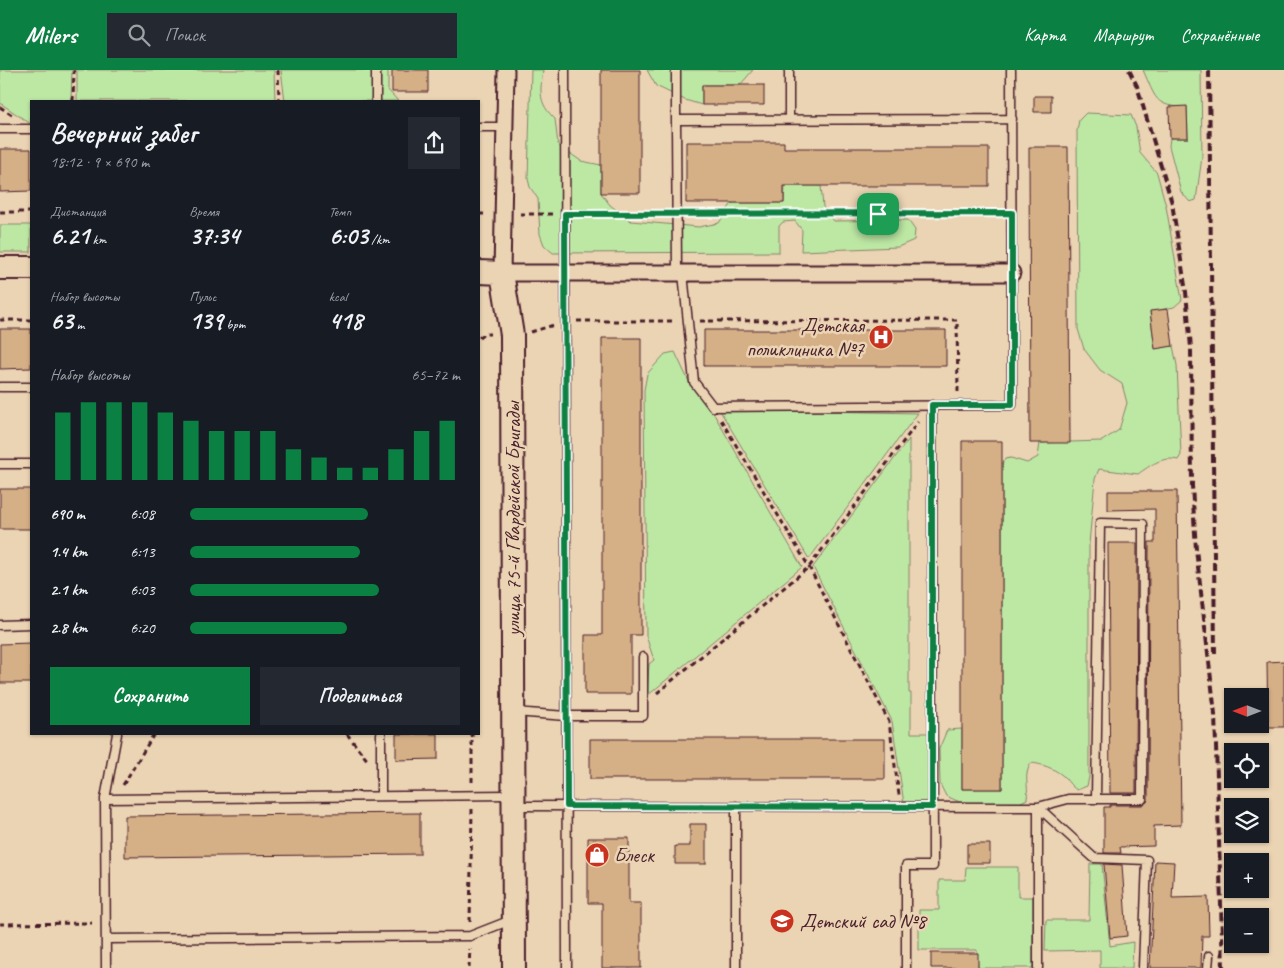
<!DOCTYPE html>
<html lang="ru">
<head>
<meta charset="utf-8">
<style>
  :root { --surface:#171b24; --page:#242831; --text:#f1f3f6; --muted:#9ea1a6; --accent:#0b8043 }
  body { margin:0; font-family:Caveat,sans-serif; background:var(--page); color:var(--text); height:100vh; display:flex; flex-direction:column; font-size:19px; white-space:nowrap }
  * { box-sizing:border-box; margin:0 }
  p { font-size:16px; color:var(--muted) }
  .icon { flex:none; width:28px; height:28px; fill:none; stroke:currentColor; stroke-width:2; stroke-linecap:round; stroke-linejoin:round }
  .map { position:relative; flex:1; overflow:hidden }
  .panel { position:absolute; left:30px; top:30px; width:450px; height:635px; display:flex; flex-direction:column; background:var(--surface); border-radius:0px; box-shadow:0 1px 4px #0004 }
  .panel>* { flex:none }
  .needle { width:32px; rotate:270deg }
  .buttons { position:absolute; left:1224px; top:618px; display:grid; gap:10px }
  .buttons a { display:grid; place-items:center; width:45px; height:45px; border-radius:0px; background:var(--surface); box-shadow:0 1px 4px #0004; font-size:25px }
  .pin { position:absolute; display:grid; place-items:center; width:42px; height:42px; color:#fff; margin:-21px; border-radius:10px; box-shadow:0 2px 8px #0006 }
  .round { display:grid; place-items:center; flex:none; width:52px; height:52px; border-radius:0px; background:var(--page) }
  .headline { display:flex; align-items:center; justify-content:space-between; height:85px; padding:0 20px }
  h1 { font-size:28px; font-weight:600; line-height:38px }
  .figures { display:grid; grid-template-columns:repeat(3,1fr); gap:8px; height:85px; padding:5px 20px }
  .figures div { display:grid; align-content:center }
  .figures b { font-size:25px; font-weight:600 }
  .figures small { font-size:14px; font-weight:400 }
  .figures p { font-size:14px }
  .chart { height:140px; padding:10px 20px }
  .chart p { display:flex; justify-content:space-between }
  .chart svg { width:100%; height:90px; margin-top:5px; stroke:var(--accent); stroke-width:6 }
  .primary-button { display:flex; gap:10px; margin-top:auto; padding:10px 20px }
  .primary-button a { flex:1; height:58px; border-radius:0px; background:var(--accent); color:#fff; font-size:20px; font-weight:600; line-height:58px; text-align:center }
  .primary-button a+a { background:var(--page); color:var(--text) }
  ul { padding:0 20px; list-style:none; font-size:16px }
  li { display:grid; grid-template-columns:80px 60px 1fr; align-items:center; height:38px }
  li i { height:12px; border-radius:6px; background:var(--accent) }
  header { display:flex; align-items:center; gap:30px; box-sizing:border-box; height:70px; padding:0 25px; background:var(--accent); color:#fff }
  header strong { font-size:24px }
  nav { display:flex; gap:28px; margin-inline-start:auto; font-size:18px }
  .search { width:350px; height:45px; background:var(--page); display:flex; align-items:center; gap:12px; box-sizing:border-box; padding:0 18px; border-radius:0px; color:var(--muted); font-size:19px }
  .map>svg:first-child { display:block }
  .green { fill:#bde8a4; stroke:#848468 }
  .building { fill:#d5af86; stroke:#4a1f2b }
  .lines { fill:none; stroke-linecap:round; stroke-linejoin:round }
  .service-casing { stroke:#4a1f2b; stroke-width:11 }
  .minor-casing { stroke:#4a1f2b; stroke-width:19 }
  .secondary-casing { stroke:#4a1f2b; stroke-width:26 }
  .path { stroke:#4a1f2b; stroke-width:3; stroke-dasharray:5 4; stroke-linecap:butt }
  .service { stroke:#ebd4b4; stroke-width:8 }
  .minor { stroke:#ebd4b4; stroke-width:15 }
  .secondary { stroke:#ebd4b4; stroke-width:22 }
  .rail { stroke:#4a1f2b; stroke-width:4; stroke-dasharray:8 4; stroke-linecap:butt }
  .route-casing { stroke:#fff; stroke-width:10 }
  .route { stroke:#0b8043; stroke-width:6 }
  .labels { text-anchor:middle; stroke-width:5; stroke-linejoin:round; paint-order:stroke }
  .poi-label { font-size:21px; fill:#4a1f2b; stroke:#ebd4b4; text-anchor:start }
  .street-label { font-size:21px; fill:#4a1f2b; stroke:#ebd4b4 }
</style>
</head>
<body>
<header>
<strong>Milers</strong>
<div class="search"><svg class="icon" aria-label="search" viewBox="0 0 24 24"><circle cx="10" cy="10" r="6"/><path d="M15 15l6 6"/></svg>Поиск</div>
<nav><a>Карта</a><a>Маршрут</a><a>Сохранённые</a></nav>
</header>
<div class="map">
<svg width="1284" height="898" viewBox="0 0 1284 898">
  <rect width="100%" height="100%" fill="#ebd4b4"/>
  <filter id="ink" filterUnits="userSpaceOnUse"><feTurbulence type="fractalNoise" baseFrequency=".02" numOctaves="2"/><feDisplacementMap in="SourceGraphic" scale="10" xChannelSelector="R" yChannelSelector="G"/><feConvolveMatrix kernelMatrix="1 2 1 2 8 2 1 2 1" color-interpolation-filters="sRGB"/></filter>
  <g filter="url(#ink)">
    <!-- green -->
    <path class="green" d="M0 0H72L71 31H31V54L0 33Z
      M77 0H274L275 31H77Z
      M281 0H388V20L398 31H285Z
      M531 0H543C540 22 538 33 555 49L558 75 581 91 601 95V123L610 135 631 151 699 157 719 153 732 133H784L785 116H821L823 137 834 151 908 150 915 160 914 170 898 177 801 181 802 160 795 151 783 152 779 156V182L553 183 544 175 540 164 538 129 530 117 528 109Z
      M647 0H753L740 15H702V35L685 30 656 16Z
      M1143 0H1201L1202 87 1196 130 1190 132 1181 122 1169 76 1170 68H1188L1187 37C1154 37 1156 28 1143 0Z
      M1086 43 1131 45 1136 57 1140 83 1157 103 1166 136 1182 230 1174 237 1150 242 1155 278 1173 276 1177 295 1181 385 1178 390C1162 386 1151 395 1138 404L1099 399 1095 409 1089 474V707L1087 716 1077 720C1069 715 1068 710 1062 705 1053 698 1042 694 1031 693 1023 706 1029 714 1027 729L1017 734 962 733 946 726 940 714 939 679 947 660 962 659V719H1002V394L1005 389 1011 388 1027 393 1038 387 1040 373 1102 371 1119 360 1127 333 1122 314 1100 300 1084 279 1078 259 1077 61 1079 50Z
      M0 155H31V182H0Z
      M675 282 690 314 711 339 802 497 647 626 649 594 654 590 646 566 644 320 647 304 665 284Z
      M719 339 918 343 809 489Z
      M909 369V623H911V663H930V734H904L892 651 813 497Z
      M1090 794H1102L1110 876 1133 872 1132 898H1100V880L1045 881 1046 850H1089Z
      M966 797H1018V827H1033V898H978L977 880H919V840H939V810H965Z"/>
    <!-- building -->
    <path class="building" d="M392 0H428V22H392Z
      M601 0H640V123H601Z
      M702 15H764V35H702Z
      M1034 26H1051V42H1034Z
      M1187 36 1188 68H1170L1169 37Z
      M686 72H784V78H989V116H784V133H686Z
      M1029 77H1068L1070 373H1030Z
      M0 79H31V121L0 122Z
      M1168 239 1173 276 1155 279 1150 241Z
      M0 259H31V298L0 299Z
      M704 260H946V296H704Z
      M602 268H641V565H631V624H585V565H602Z
      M962 371H1002V719H962Z
      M0 419H31V459H0Z
      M1108 421H1177L1181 755 1154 756V776L1120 777 1121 783H1104V737H1110V735H1142L1147 732 1148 729 1149 472H1155V439L1108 440Z
      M1108 473H1137L1136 723H1110Z
      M31 573V613H0V574Z
      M1284 591V657H1268L1267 592Z
      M396 664H438V689L396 690Z
      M590 669H885V709H590Z
      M420 743V784L125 787V746Z
      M690 754H706V794H675V776H690Z
      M588 768H629V833H641V898H602V833H588Z
      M967 774H990V793H967Z
      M1155 791 1174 792 1172 828 1208 827 1209 866H1202L1201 898H1150Z
      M1104 794 1122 795 1127 866 1110 868Z
      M931 883H978V898H931Z"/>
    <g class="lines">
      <defs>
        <path id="service" d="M376 0V31
          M565 0 567 898
          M676 0V50
          M789 0V49
          M479 57H505
          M0 59H31
          M677 203 676 50 1012 49
          M683 203 694 312 713 337 1012 335 1011 0
          M0 317H31
          M0 394H31
          M0 555 31 554
          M515 642 566 646H643V587
          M381 664V726
          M105 729 510 725
          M516 736 1038 737 1068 729H1142L1143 454 1100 453 1096 729
          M736 736V898
          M1038 737 1094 788 1147 790 1143 898
          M106 869 470 866 511 850
          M106 898 105 729 117 664
          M906 898V796H933L932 335
          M1038 898V737
          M1208 898 1209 886"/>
        <path id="minor" d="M506 0 502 203H1012"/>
        <path id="secondary" d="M0 198H31
          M479 202 502 203 512 265 514 898"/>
      </defs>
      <!-- service casing -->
      <use href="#service" class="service-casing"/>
      <!-- minor casing -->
      <use href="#minor" class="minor-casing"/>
      <!-- secondary casing -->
      <use href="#secondary" class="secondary-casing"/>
      <!-- path -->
      <path class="path" d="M278 0 279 31
        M73 31 74 0
        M0 37 12 45
        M0 142H31
        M479 144H486
        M520 144H554
        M577 144H664
        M690 144 999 143
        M0 250H31
        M577 251H676
        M700 251 957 250 958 322
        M531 262 554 255
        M479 268 484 264H490
        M721 350 809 497 889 652 899 725
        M657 623 809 497 918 352
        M347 664 368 691
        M472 712V664
        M123 715 154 664
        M470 852 472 739
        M0 854 92 853
        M469 898 470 879"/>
      <!-- service -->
      <use href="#service" class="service"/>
      <!-- minor -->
      <use href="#minor" class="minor"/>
      <!-- secondary -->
      <use href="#secondary" class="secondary"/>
      <!-- rail -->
      <path class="rail" d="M1129 0 1137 16 1172 133 1186 222 1191 278 1192 416 1196 479 1215 644 1223 898
        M1209 0 1215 584"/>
    </g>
  </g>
  <g class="lines" filter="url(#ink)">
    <defs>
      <path id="route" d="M1012 143V335H932V737L567 736 565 144Z"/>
    </defs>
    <!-- route casing -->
    <use href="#route" class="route-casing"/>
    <!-- route -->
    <use href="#route" class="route"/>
  </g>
  <!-- icons -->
  <defs>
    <symbol id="hospital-disc" viewBox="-11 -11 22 22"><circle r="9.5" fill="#c8321e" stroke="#ebd4b4"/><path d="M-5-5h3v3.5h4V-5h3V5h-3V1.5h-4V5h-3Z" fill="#fff"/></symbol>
    <symbol id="shop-disc" viewBox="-11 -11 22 22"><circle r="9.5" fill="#c8321e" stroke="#ebd4b4"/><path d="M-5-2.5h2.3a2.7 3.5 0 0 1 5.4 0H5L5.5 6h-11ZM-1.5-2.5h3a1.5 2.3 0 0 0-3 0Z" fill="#fff"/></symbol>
    <symbol id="school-disc" viewBox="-11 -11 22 22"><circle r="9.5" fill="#c8321e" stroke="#ebd4b4"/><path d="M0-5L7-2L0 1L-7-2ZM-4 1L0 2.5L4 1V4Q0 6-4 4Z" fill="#fff"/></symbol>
  </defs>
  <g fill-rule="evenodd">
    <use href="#hospital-disc" x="867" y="253" width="28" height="28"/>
    <use href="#shop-disc" x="583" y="771" width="28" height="28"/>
    <use href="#school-disc" x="768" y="837" width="28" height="28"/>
  </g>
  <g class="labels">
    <!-- poi labels -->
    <g class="poi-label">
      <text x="864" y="262" text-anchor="end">Детская<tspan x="864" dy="24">поликлиника №7</tspan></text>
      <text x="614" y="792">Блеск</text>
      <text x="800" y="858">Детский сад №8</text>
    </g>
    <!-- street labels -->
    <g class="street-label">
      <text transform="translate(513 449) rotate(-90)" y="7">улица 75-й Гвардейской Бригады</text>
    </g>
  </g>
</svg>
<div class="buttons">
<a><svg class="needle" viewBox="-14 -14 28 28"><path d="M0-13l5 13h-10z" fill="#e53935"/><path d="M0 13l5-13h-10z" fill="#9ea1a6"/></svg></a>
<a><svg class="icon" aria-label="locate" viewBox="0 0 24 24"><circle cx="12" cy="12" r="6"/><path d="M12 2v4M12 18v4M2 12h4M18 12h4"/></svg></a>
<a><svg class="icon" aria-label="layers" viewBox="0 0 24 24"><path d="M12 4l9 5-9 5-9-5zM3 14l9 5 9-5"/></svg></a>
<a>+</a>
<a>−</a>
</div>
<div class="pin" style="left:878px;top:144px;background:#1e9e55"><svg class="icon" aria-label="arrive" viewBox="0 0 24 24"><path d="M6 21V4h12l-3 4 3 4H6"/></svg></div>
<section class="panel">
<div class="headline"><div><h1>Вечерний забег</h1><p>18:12 · 9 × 690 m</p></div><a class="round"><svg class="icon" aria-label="share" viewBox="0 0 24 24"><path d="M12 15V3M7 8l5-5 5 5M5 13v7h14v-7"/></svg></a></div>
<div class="figures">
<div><p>Дистанция</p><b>6.21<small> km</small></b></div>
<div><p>Время</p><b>37:34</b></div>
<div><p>Темп</p><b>6:03<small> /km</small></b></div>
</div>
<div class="figures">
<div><p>Набор высоты</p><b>63<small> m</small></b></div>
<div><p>Пульс</p><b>139<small> bpm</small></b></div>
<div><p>kcal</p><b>418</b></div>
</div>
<div class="chart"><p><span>Набор высоты</span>65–72 m</p>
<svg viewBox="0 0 160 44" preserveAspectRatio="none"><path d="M5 44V11M15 44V6M25 44V6M35 44V6M45 44V11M55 44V15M65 44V20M75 44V20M85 44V20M95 44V29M105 44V33M115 44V38M125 44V38M135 44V29M145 44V20M155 44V15"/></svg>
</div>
<ul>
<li><b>690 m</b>6:08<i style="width:66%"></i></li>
<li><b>1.4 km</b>6:13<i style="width:63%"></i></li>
<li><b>2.1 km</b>6:03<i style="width:70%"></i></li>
<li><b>2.8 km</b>6:20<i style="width:58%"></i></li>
</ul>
<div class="primary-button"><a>Сохранить</a><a>Поделиться</a></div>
</section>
</div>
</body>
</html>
